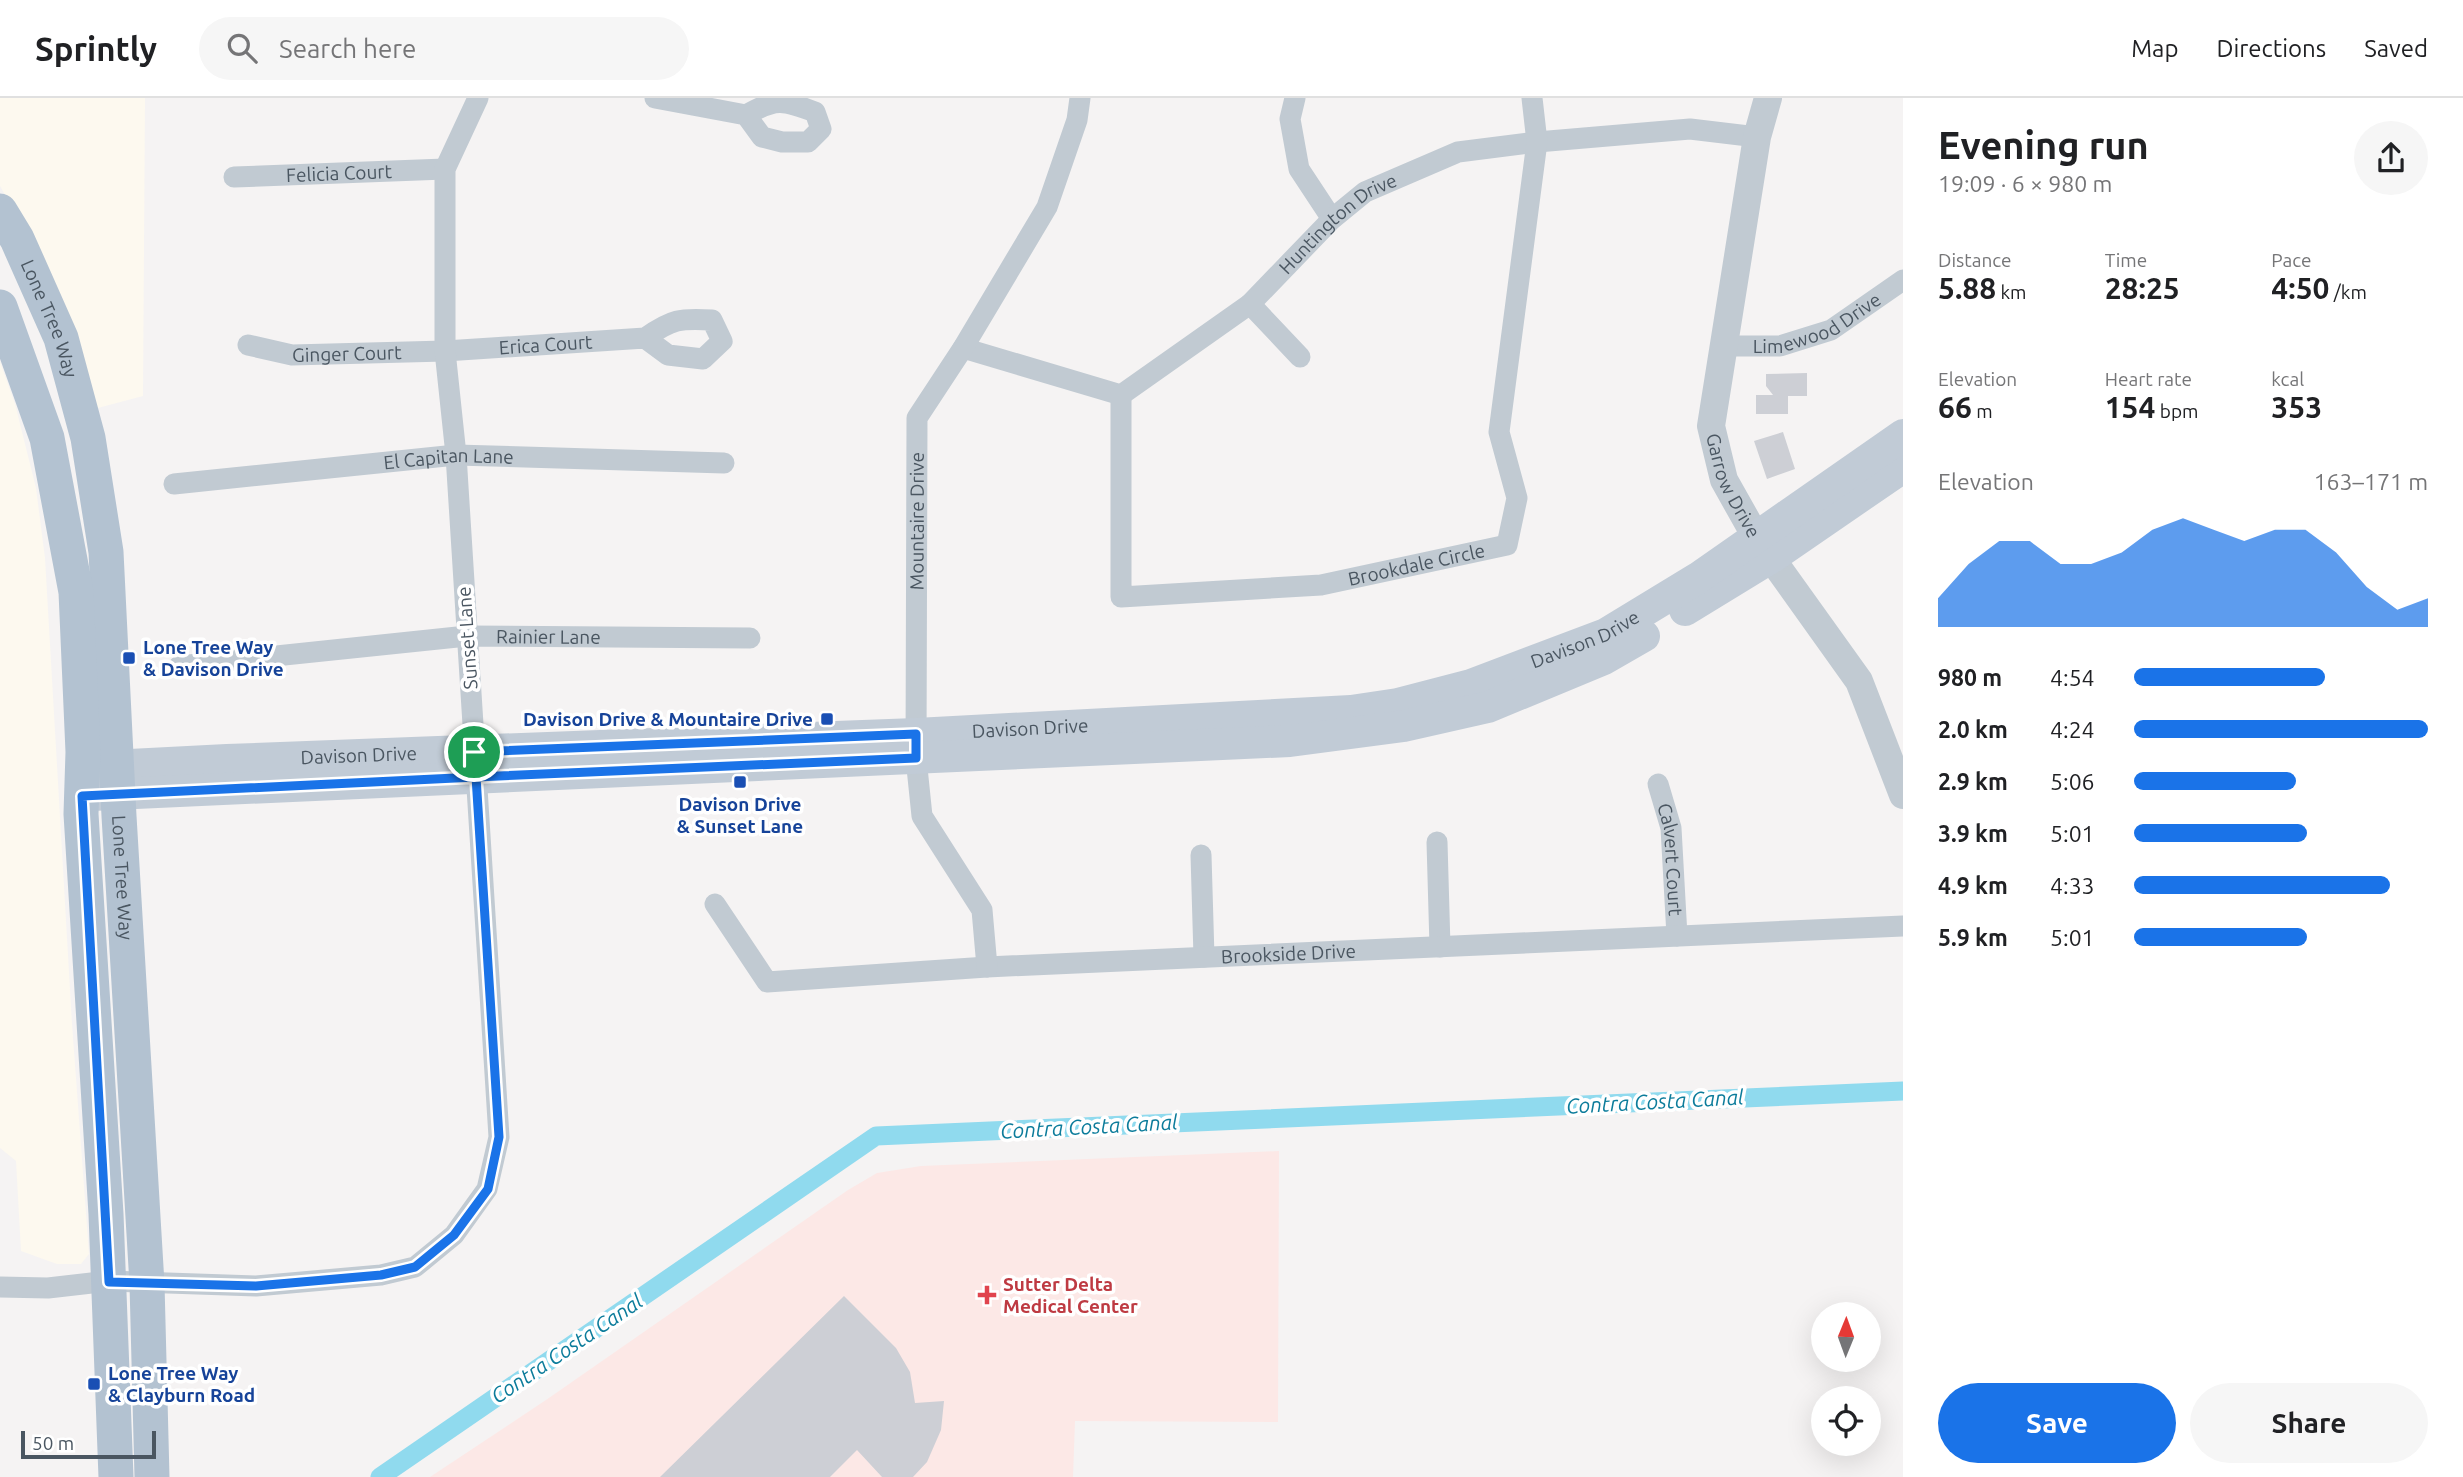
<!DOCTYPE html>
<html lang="en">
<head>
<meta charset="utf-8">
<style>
  :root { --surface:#fff; --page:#f6f6f6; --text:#202124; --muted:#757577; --line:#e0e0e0; --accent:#1a73e8 }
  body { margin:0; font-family:Ubuntu,sans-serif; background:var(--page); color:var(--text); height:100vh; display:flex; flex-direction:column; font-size:26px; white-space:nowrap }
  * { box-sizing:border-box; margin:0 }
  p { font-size:23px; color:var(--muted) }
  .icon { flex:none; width:38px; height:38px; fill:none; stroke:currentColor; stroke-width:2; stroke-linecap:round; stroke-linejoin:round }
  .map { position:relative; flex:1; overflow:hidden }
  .drawer { display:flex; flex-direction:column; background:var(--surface); width:560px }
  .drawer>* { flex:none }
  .needle { width:46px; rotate:1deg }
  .buttons { position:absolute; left:1811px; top:1204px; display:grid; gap:14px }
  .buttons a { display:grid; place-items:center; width:70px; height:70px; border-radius:50%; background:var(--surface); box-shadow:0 7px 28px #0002; font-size:35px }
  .scale { position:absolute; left:21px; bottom:18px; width:135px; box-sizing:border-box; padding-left:7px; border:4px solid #4a5661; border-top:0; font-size:19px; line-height:24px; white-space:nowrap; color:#4a5661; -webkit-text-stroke:5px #fff; paint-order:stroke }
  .pin { position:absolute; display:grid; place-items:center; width:60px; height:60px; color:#fff; margin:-30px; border:4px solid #fff; border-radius:50%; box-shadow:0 2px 7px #0007 }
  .round { display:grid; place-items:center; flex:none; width:74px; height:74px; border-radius:37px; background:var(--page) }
  .head { display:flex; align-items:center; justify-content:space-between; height:119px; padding:0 35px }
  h1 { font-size:38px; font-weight:700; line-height:52px }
  .figures { display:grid; grid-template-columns:repeat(3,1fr); gap:10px; height:119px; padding:7px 35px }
  .figures div { display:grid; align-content:center }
  .figures b { font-size:30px; font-weight:700 }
  .figures small { font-size:19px; font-weight:400 }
  .figures p { font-size:19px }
  .chart { height:196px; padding:14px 35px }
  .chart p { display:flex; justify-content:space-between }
  .chart svg { width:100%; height:126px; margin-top:7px; fill:var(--accent); opacity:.7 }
  .button { display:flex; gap:14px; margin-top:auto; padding:14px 35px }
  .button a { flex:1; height:80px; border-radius:42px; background:var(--accent); color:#fff; font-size:28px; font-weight:700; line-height:80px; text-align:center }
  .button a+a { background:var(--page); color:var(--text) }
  ul { padding:0 35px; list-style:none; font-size:23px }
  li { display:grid; grid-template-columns:112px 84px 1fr; align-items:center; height:52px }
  li i { height:18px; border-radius:9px; background:var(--accent) }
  header { display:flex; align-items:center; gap:42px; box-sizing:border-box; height:98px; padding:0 35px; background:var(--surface); border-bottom:2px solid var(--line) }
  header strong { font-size:33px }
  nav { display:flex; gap:38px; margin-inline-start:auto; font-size:24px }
  .search { width:490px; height:63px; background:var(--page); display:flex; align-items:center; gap:18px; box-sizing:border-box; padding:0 24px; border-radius:38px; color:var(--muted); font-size:26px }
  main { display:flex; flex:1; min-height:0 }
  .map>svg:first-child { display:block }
  .commercial { fill:#fdf9ef }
  .medical { fill:#fce8e6 }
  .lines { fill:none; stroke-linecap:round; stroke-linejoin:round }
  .canal { stroke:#90daee; stroke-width:19 }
  .building { fill:#cdcfd5 }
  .minor { stroke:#c1cad2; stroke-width:21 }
  .tertiary { stroke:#c1cad2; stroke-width:28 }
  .secondary { stroke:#c1cbd6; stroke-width:32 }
  .primary { stroke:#b3c2d1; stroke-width:35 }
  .route-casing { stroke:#fff; stroke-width:14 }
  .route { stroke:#1a73e8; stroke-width:9 }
  .transit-dot { fill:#1a4fb4; stroke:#fff; stroke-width:2.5 }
  .health-dot { fill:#e0444e; stroke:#fff; stroke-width:2.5 }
  .labels { text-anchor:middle; stroke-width:7; stroke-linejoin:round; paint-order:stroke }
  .street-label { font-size:19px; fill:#4a5661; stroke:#fff }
  .transit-label { font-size:19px; font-weight:bold; fill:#164399; stroke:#fff; text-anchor:start }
  .health-label { font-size:19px; font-weight:bold; fill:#be3a42; stroke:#fff; text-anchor:start }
  .water-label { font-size:21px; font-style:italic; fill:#0c7c9b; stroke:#fff }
</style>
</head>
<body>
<header>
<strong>Sprintly</strong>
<div class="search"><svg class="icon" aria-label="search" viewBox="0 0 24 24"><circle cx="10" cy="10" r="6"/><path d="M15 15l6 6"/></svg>Search here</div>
<nav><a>Map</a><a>Directions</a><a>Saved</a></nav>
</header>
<main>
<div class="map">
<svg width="1903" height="1379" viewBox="0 0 1903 1379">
  <rect width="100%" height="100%" fill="#f5f3f3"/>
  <!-- commercial -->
  <path class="commercial" d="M0 0H145L143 298 94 311 23 129 0 88Z
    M0 264 15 306 36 390 45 460 72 926 89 1156 81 1166H57L21 1153 16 1063 0 1050Z"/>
  <!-- medical -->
  <path class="medical" d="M1279 1053 1278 1324 1075 1323 1073 1379H430L546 1302 848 1092 877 1075 921 1068Z"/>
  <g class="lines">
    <!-- canal -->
    <path class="canal" d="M380 1379 876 1038 1903 993"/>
  </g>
  <!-- building -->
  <path class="building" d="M1807 275V298H1788V316H1756V297H1773L1766 288V276Z
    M1783 334 1795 371 1767 381 1754 343Z
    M844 1198 896 1250 910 1274 915 1305 944 1303 941 1332 927 1364 913 1379H882L857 1352 830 1379H660Z"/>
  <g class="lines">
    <!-- minor -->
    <g class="minor">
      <path d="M655 0 746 17C776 0 783 2 815 14L821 31 808 44H782L762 39 746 17"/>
      <path d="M1295 0 1290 21 1299 71 1332 121"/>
      <path id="s1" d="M234 79 445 71"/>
      <path d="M1250 206 1300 259"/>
      <path id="s2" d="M248 247 292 257 445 253 645 240C672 221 680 220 712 222L722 243 703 261 668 257 645 240"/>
      <path id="s3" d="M1724 248H1780L1831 232 1903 182"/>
      <path id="s4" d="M963 250 1121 297 1250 206 1332 121 1365 94 1458 54 1537 44 1690 31 1757 39"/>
      <path id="s5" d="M1121 297V499L1321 487 1507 447 1517 400 1499 334 1537 44 1532 0"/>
      <path id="s6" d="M174 386 456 357 724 365"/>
      <path id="s7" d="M179 568 467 538 750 540"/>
      <path id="s8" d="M1658 686 1671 730 1677 838"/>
      <path d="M1437 744 1440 849"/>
      <path d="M1201 757 1204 859"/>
      <path id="s9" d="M715 806 767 884 987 869 1903 828"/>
      <path id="s10" d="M987 869 982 812 922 718 916 660 917 320 963 250 1047 109 1077 22 1080 0"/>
      <path d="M0 1189 48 1190 109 1183 256 1188 381 1177 415 1169 454 1137 487 1091 499 1039 456 357 445 253V71L478 0"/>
    </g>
    <!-- tertiary -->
    <path class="tertiary" id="s11" d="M1768 0 1757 39 1711 328 1724 382 1756 439 1859 583 1903 697"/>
    <!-- secondary -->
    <g class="secondary">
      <path d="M1685 512 1772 459 1903 369"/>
      <path id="s12" d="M91 669 227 662 916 636 1351 613 1398 606 1471 587 1606 536 1698 480 1903 337"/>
      <path d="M92 697 1290 643 1404 628 1488 609 1604 561 1644 538"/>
    </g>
    <!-- primary -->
    <g class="primary">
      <path id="s13" d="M0 113 17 141 61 240 88 340 106 454 119 718 147 1186 152 1379"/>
      <path d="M0 209 47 340 76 494 83 654 81 716 106 1116 116 1379"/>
    </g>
  </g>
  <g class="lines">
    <defs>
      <path id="route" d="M474 654 476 679 82 698 109 1184 256 1188 381 1177 415 1169 454 1137 488 1091 499 1039 476 679 916 660V636L474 654"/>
    </defs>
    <!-- route casing -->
    <use href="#route" class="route-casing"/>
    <!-- route -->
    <use href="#route" class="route"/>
  </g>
  <!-- markers -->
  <g class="transit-dot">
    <rect x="122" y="553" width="14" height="14" rx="3.5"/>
    <rect x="820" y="614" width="14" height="14" rx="3.5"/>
    <rect x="733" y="677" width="14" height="14" rx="3.5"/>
    <rect x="87" y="1279" width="14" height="14" rx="3.5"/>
  </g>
  <path class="health-dot" d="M983.5 1186.5h7v7h7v7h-7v7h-7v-7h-7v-7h7z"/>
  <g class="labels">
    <!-- street labels -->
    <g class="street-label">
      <text dy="7" stroke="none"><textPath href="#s1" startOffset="105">Felicia Court</textPath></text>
      <text dy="7" stroke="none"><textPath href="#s4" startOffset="443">Huntington Drive</textPath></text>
      <text dy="7" stroke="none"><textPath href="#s13" startOffset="119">Lone Tree Way</textPath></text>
      <text dy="7" stroke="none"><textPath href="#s3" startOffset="98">Limewood Drive</textPath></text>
      <text dy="7" stroke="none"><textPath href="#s2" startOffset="299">Erica Court</textPath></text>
      <text dy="7" stroke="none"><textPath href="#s2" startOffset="100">Ginger Court</textPath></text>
      <text dy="7" stroke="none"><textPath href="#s6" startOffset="276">El Capitan Lane</textPath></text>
      <text dy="7" stroke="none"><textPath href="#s11" startOffset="397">Garrow Drive</textPath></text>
      <text dy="7" stroke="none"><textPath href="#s10" startOffset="464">Mountaire Drive</textPath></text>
      <text dy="7" stroke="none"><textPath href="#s5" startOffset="500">Brookdale Circle</textPath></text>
      <text dy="7" stroke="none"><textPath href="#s7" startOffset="371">Rainier Lane</textPath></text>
      <text transform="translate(467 540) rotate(-94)" y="7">Sunset Lane</text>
      <text dy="7" stroke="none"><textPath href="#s12" startOffset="1507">Davison Drive</textPath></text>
      <text dy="7" stroke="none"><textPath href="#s12" startOffset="940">Davison Drive</textPath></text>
      <text dy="7" stroke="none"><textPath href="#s12" startOffset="268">Davison Drive</textPath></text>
      <text dy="7" stroke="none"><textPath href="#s8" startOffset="77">Calvert Court</textPath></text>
      <text dy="7" stroke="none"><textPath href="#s13" startOffset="686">Lone Tree Way</textPath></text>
      <text dy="7" stroke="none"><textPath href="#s9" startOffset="616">Brookside Drive</textPath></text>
    </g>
    <!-- transit labels -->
    <g class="transit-label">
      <text x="143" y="556">Lone Tree Way<tspan x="143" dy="22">&amp; Davison Drive</tspan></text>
      <text x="813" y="628" text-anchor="end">Davison Drive &amp; Mountaire Drive</text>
      <text x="740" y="713" text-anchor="middle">Davison Drive<tspan x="740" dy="22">&amp; Sunset Lane</tspan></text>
      <text x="108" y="1282">Lone Tree Way<tspan x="108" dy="22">&amp; Clayburn Road</tspan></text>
    </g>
    <!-- health labels -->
    <g class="health-label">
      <text x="1003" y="1193">Sutter Delta<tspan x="1003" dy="22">Medical Center</tspan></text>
    </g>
    <!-- water labels -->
    <g class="water-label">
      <text transform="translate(1655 1004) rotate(-3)" y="7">Contra Costa Canal</text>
      <text transform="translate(1089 1029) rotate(-3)" y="7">Contra Costa Canal</text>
      <text transform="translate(567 1251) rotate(-34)" y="7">Contra Costa Canal</text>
    </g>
  </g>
</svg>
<div class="buttons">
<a><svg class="needle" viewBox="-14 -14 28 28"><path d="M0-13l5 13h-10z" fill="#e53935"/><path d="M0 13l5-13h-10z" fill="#757577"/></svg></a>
<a><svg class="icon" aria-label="locate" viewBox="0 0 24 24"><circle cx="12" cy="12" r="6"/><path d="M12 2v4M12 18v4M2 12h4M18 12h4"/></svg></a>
</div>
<div class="scale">50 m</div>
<div class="pin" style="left:474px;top:654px;background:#1e9e55"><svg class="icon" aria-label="arrive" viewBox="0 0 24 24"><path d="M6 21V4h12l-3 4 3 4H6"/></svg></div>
</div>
<section class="drawer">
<div class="head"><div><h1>Evening run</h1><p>19:09 · 6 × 980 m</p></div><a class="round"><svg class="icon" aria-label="share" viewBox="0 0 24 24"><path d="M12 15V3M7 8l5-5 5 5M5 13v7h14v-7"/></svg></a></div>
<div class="figures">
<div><p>Distance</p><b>5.88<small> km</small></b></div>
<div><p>Time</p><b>28:25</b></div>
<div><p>Pace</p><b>4:50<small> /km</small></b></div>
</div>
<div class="figures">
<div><p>Elevation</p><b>66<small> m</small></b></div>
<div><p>Heart rate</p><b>154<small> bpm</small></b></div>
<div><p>kcal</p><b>353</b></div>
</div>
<div class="chart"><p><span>Elevation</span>163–171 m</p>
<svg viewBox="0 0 160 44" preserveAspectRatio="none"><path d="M0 44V34L10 22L20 14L30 14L40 22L50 22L60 18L70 10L80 6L90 10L100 14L110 10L120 10L130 18L140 30L150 38L160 34V44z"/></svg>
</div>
<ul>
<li><b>980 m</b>4:54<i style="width:65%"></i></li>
<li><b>2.0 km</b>4:24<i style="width:100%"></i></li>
<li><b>2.9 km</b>5:06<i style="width:55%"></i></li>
<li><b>3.9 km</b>5:01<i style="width:59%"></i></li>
<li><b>4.9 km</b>4:33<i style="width:87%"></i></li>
<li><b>5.9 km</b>5:01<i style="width:59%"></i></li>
</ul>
<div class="button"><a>Save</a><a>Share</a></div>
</section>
</main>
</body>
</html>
